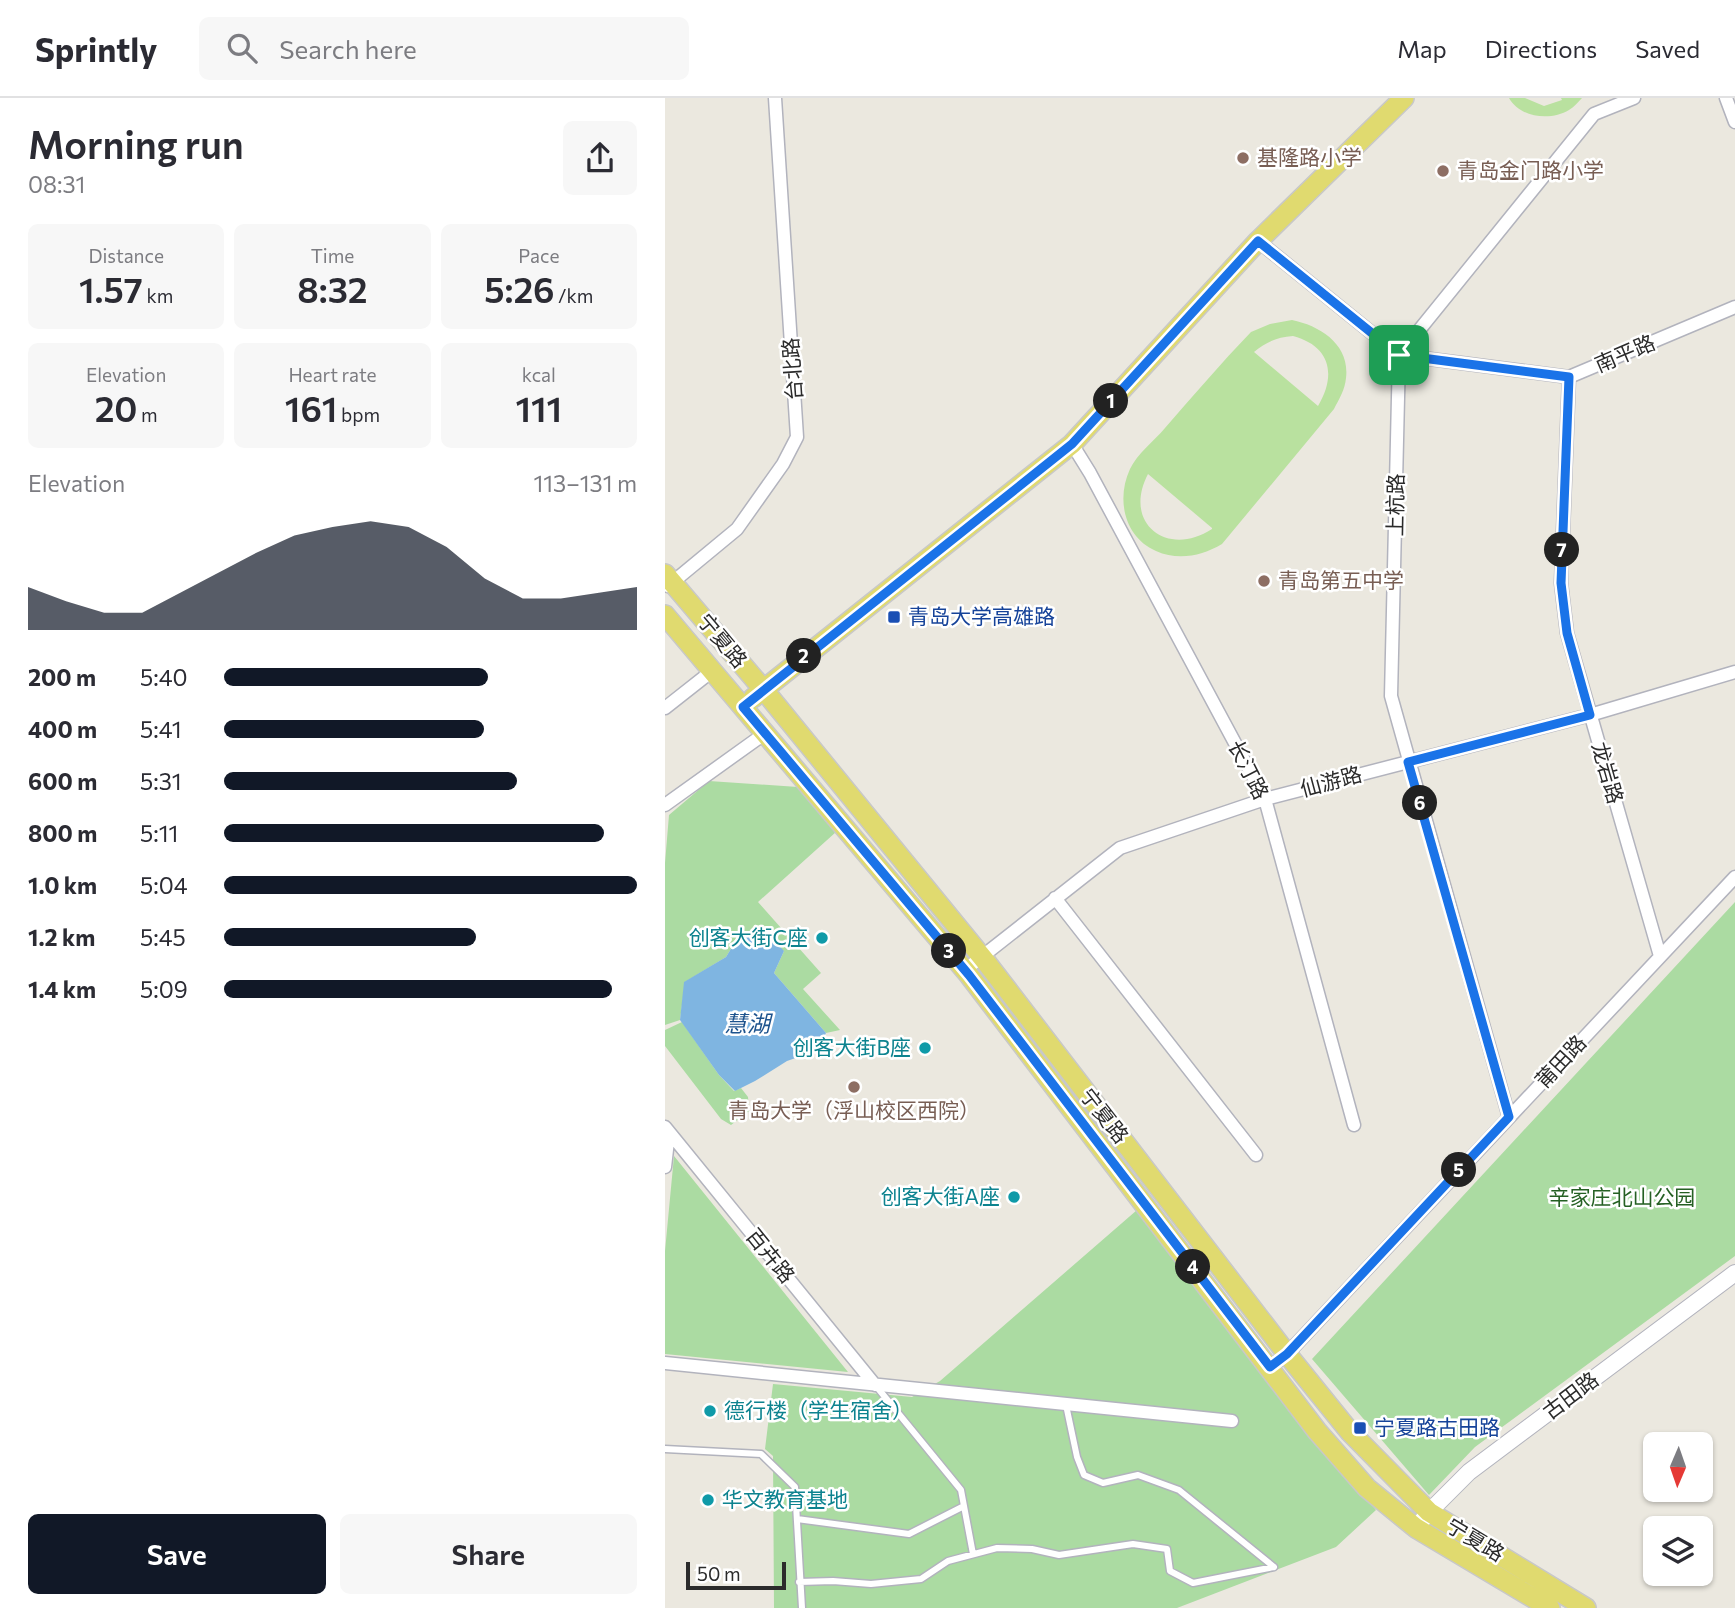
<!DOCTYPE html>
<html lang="en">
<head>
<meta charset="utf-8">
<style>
  :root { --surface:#fff; --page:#f7f7f7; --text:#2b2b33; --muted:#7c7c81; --line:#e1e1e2; --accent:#111827 }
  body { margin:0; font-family:Commissioner,"Noto Sans SC",sans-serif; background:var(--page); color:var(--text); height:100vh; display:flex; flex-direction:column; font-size:26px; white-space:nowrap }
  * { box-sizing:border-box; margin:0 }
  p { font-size:23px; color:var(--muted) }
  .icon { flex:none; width:38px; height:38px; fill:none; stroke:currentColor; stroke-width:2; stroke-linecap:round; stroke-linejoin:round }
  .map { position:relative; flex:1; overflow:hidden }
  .side { display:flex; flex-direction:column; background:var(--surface); width:665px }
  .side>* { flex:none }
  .needle { width:46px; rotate:182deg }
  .buttons { position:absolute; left:978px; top:1334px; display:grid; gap:14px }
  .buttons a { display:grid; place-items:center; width:70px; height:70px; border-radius:10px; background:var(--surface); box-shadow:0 2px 5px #0004; font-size:35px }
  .scale { position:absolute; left:21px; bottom:18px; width:100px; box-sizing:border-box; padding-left:7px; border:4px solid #2b2b2b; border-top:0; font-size:19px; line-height:24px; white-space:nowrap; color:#2b2b2b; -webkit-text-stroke:5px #fff; paint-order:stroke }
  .pin { position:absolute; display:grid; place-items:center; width:60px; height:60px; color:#fff; margin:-30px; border-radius:14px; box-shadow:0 4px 10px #0006 }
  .km { position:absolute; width:35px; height:35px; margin:-18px; border-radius:50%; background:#222; color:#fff; font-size:19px; line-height:35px; text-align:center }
  .round { display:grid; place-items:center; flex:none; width:74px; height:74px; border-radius:10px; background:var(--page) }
  .headline { display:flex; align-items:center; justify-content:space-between; height:119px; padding:0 28px }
  h1 { font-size:38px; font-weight:600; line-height:52px }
  .metrics { display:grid; grid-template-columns:repeat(3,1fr); gap:10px; height:119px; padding:7px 28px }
  .metrics div { display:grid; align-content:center; border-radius:10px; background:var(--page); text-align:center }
  .metrics b { font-size:35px; font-weight:600 }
  .metrics small { font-size:19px; font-weight:400 }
  .metrics p { font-size:19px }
  .chart { height:196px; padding:14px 28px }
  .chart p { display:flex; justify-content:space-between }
  .chart svg { width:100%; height:126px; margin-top:7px; fill:var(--accent); opacity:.7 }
  .primary-button { display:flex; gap:14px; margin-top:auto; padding:14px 28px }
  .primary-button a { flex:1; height:80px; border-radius:10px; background:var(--accent); color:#fff; font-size:28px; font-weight:600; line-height:80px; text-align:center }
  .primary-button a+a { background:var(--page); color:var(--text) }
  ul { padding:0 28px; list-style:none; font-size:23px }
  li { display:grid; grid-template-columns:112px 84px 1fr; align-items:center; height:52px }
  li i { height:18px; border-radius:9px; background:var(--accent) }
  header { display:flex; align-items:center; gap:42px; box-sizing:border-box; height:98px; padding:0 35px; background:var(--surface); border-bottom:2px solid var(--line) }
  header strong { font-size:33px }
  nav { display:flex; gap:38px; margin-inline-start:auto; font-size:24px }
  .search { width:490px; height:63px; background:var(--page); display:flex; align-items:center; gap:18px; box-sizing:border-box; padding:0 24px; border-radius:10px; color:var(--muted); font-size:26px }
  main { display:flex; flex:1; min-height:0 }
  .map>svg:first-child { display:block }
  .green { fill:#abdba2 }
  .pitch { fill:#b9e19f; fill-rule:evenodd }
  .water { fill:#7fb5e1 }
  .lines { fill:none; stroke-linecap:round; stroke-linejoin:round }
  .lane-casing { stroke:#b2b3bd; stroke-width:9 }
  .street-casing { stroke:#b2b3bd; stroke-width:15 }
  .secondary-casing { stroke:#b2b3bd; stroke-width:18 }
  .primary-casing { stroke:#c8c8c8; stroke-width:22 }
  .lane { stroke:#fff; stroke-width:6 }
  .street { stroke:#fff; stroke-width:12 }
  .secondary { stroke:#fff; stroke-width:16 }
  .primary { stroke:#e0da6f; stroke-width:19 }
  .route-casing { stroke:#fff; stroke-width:14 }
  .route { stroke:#1a73e8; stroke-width:9 }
  .education-dot { fill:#8d6e63; stroke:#fff; stroke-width:2.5 }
  .transit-dot { fill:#1a4fb4; stroke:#fff; stroke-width:2.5 }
  .culture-dot { fill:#0f9aa8; stroke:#fff; stroke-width:2.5 }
  .labels { text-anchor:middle; stroke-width:5; stroke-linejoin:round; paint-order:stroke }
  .education-label { font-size:21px; fill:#785e54; stroke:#fff; text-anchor:start }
  .street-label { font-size:21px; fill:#2b2b2b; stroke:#fff }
  .transit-label { font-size:21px; fill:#164399; stroke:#fff; text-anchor:start }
  .culture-label { font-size:21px; fill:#0d838f; stroke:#fff; text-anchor:end }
  .park-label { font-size:21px; fill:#256023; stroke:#fff }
  .water-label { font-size:23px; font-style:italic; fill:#1d538d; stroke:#fff }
</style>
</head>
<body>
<header>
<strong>Sprintly</strong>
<div class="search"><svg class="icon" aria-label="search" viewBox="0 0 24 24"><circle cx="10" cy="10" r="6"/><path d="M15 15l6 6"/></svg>Search here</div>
<nav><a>Map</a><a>Directions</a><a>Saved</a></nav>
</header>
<main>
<section class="side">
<div class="headline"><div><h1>Morning run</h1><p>08:31</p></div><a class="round"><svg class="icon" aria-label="share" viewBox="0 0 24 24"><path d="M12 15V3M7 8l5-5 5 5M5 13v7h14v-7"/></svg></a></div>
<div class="metrics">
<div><p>Distance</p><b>1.57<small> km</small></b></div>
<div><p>Time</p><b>8:32</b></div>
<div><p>Pace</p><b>5:26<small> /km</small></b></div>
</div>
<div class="metrics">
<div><p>Elevation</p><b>20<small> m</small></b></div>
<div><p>Heart rate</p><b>161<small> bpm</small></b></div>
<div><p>kcal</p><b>111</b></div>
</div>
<div class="chart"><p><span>Elevation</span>113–131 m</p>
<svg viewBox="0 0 160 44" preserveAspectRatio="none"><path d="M0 44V29L10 34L20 38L30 38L40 31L50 24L60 17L70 11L80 8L90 6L100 8L110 15L120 26L130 33L140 33L150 31L160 29V44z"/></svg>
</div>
<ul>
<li><b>200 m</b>5:40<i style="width:64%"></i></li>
<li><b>400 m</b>5:41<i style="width:63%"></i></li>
<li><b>600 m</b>5:31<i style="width:71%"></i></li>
<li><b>800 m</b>5:11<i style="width:92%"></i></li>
<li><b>1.0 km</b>5:04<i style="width:100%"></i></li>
<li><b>1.2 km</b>5:45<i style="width:61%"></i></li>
<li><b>1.4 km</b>5:09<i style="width:94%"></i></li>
</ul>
<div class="primary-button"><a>Save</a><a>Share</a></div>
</section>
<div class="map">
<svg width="1070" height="1510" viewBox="0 0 1070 1510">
  <rect width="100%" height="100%" fill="#ebe8df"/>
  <!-- green -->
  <path class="green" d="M44 683 133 689 171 734 93 804 156 875 138 891 175 932 161 935 109 875 119 853 75 836 61 859 20 884 15 922 0 927V765L4 717Z
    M1070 804V1158L810 1349 764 1397 647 1261Z
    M17 924 54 977 69 993 76 990 83 999 84 1013 66 1027 56 1021 0 948V932Z
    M9 1058 183 1274 0 1256V1153Z
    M472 1112 711 1412 671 1449 512 1510H109L108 1358 100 1351 108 1286 247 1299 275 1283Z"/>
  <!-- pitch -->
  <path class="pitch" d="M844 0H860L879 8 897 2 896 0H917C913 4 909 9 904 12 886 23 855 20 844 0Z
    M627 222C656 228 685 247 681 280 680 292 674 301 669 311L557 446C537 458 513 463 491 453 459 439 451 401 465 371 472 356 489 343 500 330 528 298 556 265 586 234L605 226ZM628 238C665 248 672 276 653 308L589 254C601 244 612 239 628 238ZM483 376 547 430V431C503 460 457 426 483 376Z"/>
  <!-- water -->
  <path class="water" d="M97 830 119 853 109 875 161 935 151 953 122 963 90 983 70 993 54 977 15 922 19 884 61 859 75 836Z"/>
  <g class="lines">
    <defs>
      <path id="lane" d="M211 1288 296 1392 308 1456
        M401 1307 412 1359 419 1377 438 1385 473 1377 514 1392 609 1469
        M0 1351 96 1356 130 1389 137 1510
        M132 1421 244 1436 299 1408
        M134 1484 168 1483 206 1486 256 1481 283 1463 332 1450 367 1451 394 1457 468 1446 502 1451 505 1473 528 1485 609 1469"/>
      <path id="street" d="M1061 0 1070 24
        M593 143 734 257 904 279 1070 209
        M904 279 896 485 902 535 995 858
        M407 346 425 375 600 701 689 1027
        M3 488 72 431 118 366 132 339 110 0
        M0 610 47 573
        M0 707 99 636
        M390 800 591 1057
        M300 872 455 750 600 701 925 617 1070 574
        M844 1019 726 598 734 257 929 16 969 0
        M0 1029 210 1287
        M0 1069 4 1034
        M0 1265 567 1323
        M605 1269 622 1256 1070 779"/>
      <path id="secondary" d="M751 1430 764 1414 804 1374 1070 1175"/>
      <path id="primary" d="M0 476 98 591 321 864 622 1256 685 1334 764 1414 921 1510
        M0 517 304 877 652 1333 702 1390 751 1430 885 1510
        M88 600 407 346 593 143 739 0"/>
    </defs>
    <!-- lane casing -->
    <use href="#lane" class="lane-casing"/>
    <!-- street casing -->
    <use href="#street" class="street-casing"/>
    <!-- secondary casing -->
    <use href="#secondary" class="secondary-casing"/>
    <!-- primary casing -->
    <use href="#primary" class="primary-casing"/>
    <!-- lane -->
    <use href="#lane" class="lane"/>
    <!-- street -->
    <use href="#street" class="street"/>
    <!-- secondary -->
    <use href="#secondary" class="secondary"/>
    <!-- primary -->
    <use href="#primary" class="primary"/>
  </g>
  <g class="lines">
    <defs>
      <path id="route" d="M593 143 734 257 904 279 896 485 902 535 925 617 743 664 844 1019 622 1256 605 1269 304 877 78 609 407 346Z"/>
    </defs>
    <!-- route casing -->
    <use href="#route" class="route-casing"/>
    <!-- route -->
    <use href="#route" class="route"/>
  </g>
  <!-- markers -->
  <g class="education-dot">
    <circle cx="578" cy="60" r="7"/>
    <circle cx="778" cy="73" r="7"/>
    <circle cx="599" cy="483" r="7"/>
    <circle cx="189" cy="989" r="7"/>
  </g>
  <g class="transit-dot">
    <rect x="222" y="512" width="14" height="14" rx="3.5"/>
    <rect x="688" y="1323" width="14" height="14" rx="3.5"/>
  </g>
  <g class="culture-dot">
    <circle cx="157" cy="840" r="7"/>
    <circle cx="260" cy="950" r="7"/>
    <circle cx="349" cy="1099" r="7"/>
    <circle cx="45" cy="1313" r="7"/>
    <circle cx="43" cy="1402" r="7"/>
  </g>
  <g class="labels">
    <!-- education labels -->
    <g class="education-label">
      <text x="592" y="67">基隆路小学</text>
      <text x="792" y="80">青岛金门路小学</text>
      <text x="613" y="490">青岛第五中学</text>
      <text x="189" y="1020" text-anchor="middle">青岛大学（浮山校区西院）</text>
    </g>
    <!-- street labels -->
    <g class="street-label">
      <text transform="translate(960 256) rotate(-23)" y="7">南平路</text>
      <text transform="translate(128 271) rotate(-94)" y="7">台北路</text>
      <text transform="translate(731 407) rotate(-89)" y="7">上杭路</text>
      <text transform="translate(57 543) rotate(50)" y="7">宁夏路</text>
      <text transform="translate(583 672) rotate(63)" y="7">长汀路</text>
      <text transform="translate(942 675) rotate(74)" y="7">龙岩路</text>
      <text transform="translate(666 684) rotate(-15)" y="7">仙游路</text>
      <text transform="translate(896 964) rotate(-47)" y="7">莆田路</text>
      <text transform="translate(439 1018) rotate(52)" y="7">宁夏路</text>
      <text transform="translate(105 1158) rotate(51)" y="7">百卉路</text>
      <text transform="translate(906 1298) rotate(-37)" y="7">古田路</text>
      <text transform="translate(810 1442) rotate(31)" y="7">宁夏路</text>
    </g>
    <!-- transit labels -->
    <g class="transit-label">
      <text x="243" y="526">青岛大学高雄路</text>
      <text x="709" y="1337">宁夏路古田路</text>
    </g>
    <!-- culture labels -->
    <g class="culture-label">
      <text x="143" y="847">创客大街C座</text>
      <text x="246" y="957">创客大街B座</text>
      <text x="335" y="1106">创客大街A座</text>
      <text x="59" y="1320" text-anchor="start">德行楼（学生宿舍）</text>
      <text x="57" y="1409" text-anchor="start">华文教育基地</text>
    </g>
    <!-- park labels -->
    <g class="park-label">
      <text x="957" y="1107">辛家庄北山公园</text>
    </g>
    <!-- water labels -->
    <g class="water-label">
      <text x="82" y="934">慧湖</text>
    </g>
  </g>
</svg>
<div class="buttons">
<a><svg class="needle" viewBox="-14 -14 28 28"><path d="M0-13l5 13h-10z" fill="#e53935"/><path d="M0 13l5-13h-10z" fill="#7c7c81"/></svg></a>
<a><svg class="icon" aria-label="layers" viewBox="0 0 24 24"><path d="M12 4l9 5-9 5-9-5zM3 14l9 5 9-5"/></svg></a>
</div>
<div class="scale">50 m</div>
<div class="pin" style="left:734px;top:257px;background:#1e9e55"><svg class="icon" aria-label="arrive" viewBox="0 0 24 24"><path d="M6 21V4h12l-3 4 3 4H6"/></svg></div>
<b class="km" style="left:446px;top:303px">1</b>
<b class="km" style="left:139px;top:558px">2</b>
<b class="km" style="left:284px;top:853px">3</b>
<b class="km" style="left:528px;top:1169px">4</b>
<b class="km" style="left:794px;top:1072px">5</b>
<b class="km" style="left:755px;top:705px">6</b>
<b class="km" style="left:897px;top:452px">7</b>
</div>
</main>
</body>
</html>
